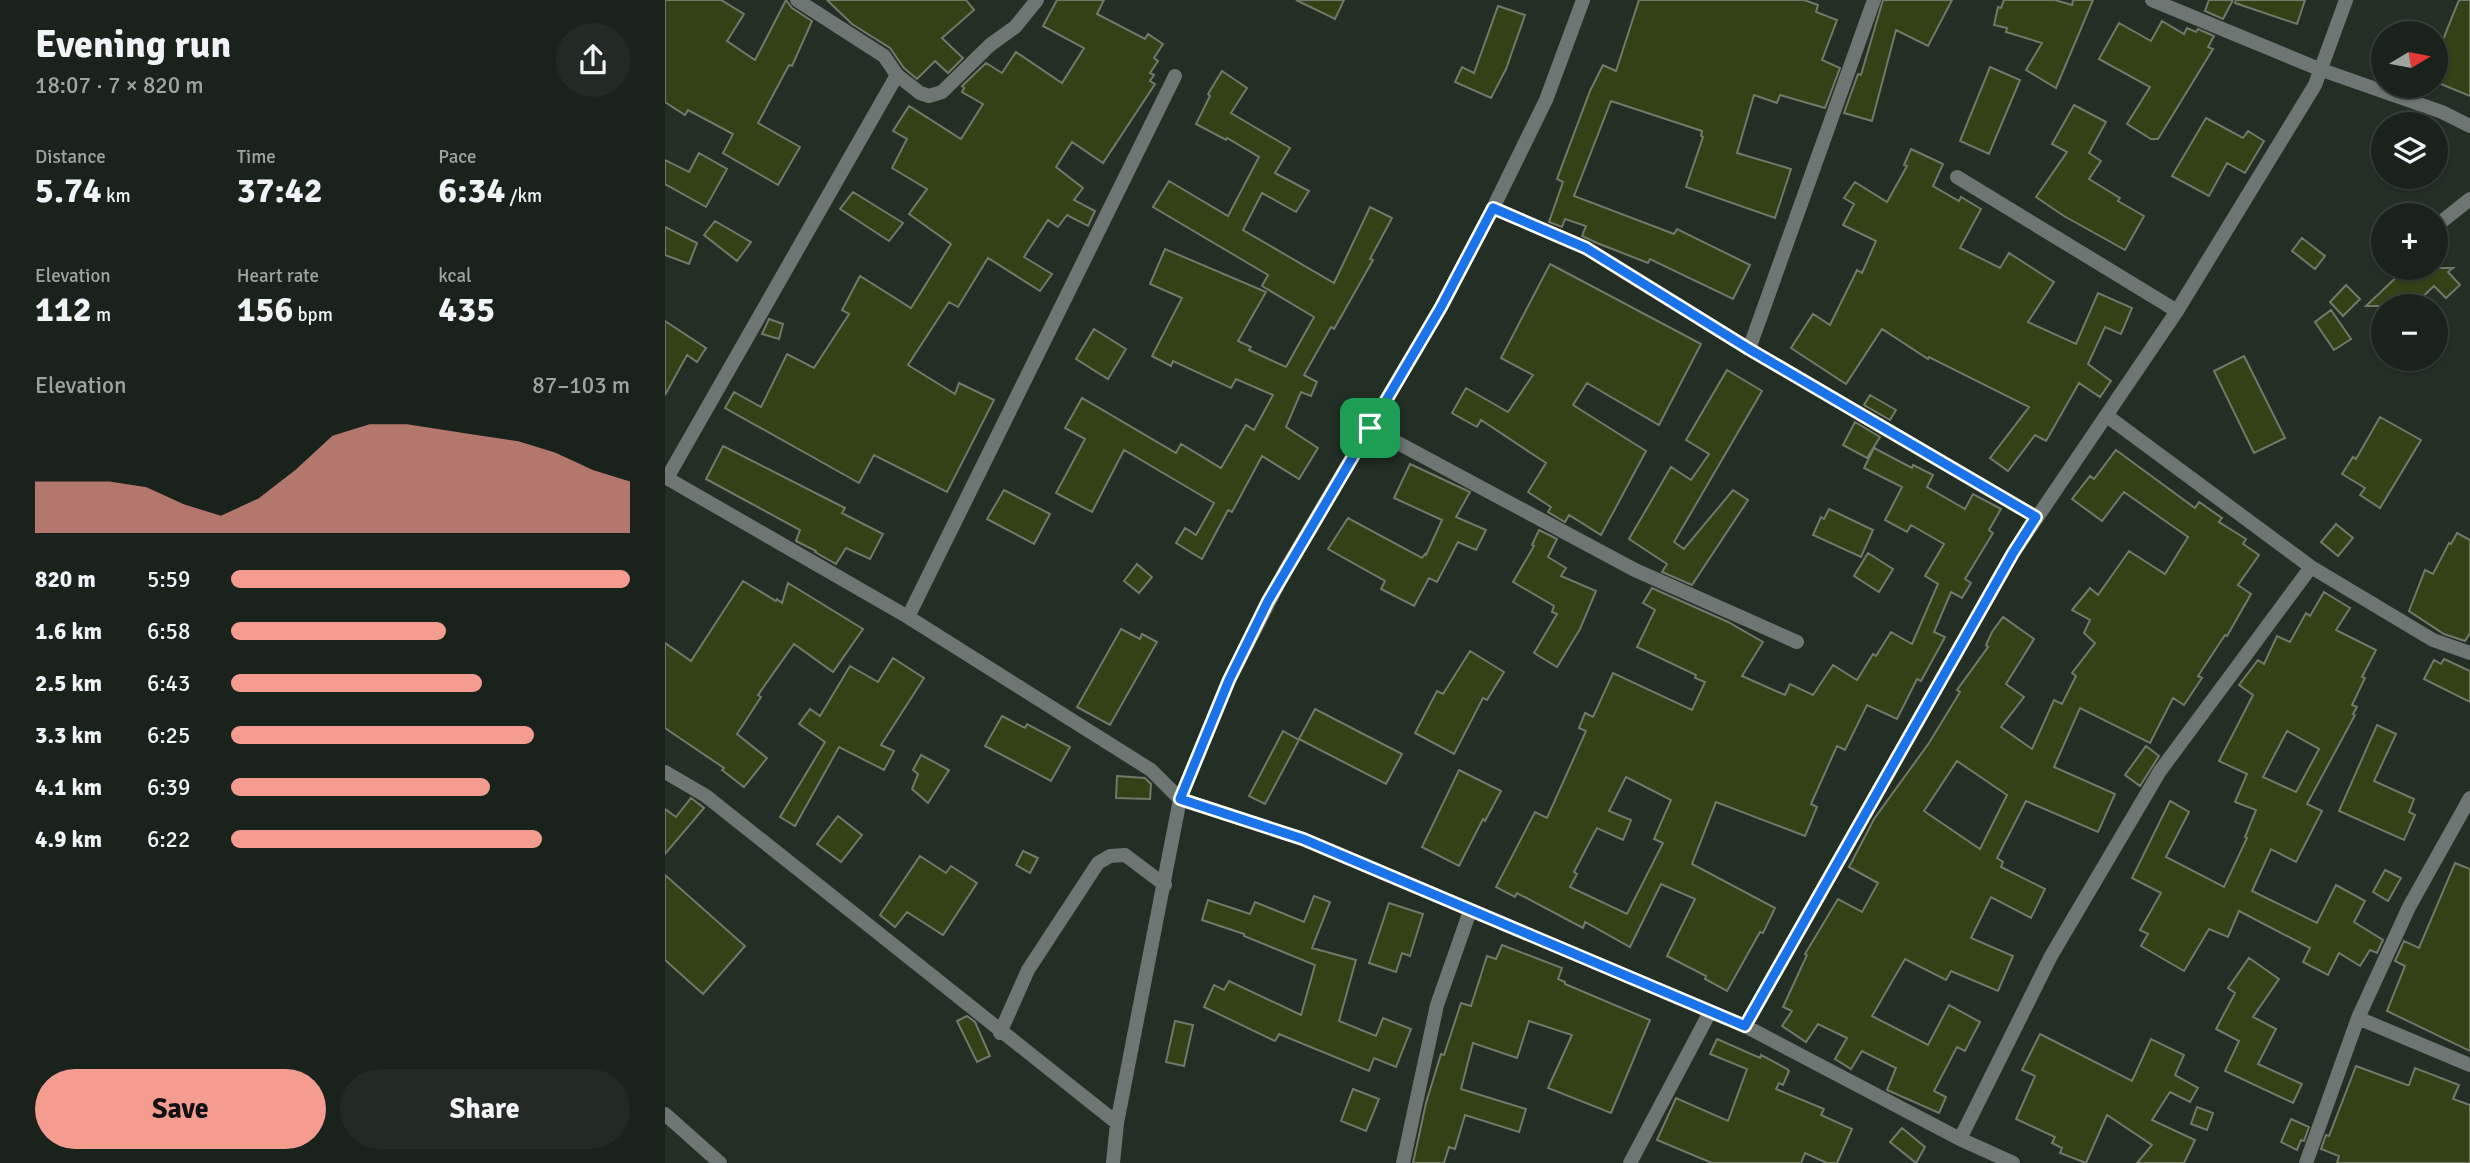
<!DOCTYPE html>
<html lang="en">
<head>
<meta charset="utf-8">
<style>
  :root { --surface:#1a221c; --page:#232a25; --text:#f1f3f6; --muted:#9fa4a3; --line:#383f3b; --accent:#f59c91 }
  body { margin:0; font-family:Signika,sans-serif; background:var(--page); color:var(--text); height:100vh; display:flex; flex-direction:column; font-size:26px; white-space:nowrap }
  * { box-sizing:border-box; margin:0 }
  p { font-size:23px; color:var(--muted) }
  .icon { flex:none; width:38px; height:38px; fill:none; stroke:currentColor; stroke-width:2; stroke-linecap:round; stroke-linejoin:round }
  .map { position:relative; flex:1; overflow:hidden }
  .sheet { display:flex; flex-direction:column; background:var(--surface); width:665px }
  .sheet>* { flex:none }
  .needle { width:46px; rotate:80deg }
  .fabs { position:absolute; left:1706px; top:21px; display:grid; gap:14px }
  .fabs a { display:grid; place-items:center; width:77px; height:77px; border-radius:50%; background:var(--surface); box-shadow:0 2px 5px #0004,0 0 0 2px var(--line); font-size:35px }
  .pin { position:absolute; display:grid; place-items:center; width:60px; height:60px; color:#fff; margin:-30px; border-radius:14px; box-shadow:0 4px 10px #0006 }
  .round { display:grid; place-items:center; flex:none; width:74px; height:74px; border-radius:37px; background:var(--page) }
  .summary { display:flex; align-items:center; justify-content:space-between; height:119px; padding:0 35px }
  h1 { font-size:38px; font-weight:700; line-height:52px }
  .metrics { display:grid; grid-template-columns:repeat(3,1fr); gap:10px; height:119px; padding:7px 35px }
  .metrics div { display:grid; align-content:center }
  .metrics b { font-size:35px; font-weight:700 }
  .metrics small { font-size:19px; font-weight:400 }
  .metrics p { font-size:19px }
  .chart { height:196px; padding:14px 35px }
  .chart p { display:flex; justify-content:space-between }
  .chart svg { width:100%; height:126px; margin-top:7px; fill:var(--accent); opacity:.7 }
  .action { display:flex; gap:14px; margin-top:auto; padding:14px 35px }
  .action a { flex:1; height:80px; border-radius:42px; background:var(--accent); color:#111; font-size:28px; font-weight:700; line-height:80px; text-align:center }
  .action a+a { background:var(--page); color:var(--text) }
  ul { padding:0 35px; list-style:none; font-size:23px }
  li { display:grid; grid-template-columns:112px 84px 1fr; align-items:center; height:52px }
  li i { height:18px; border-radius:9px; background:var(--accent) }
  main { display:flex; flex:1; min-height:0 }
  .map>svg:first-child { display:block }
  .building { fill:#334117; stroke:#72786a; stroke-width:2; fill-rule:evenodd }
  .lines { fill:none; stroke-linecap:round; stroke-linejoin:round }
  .street { stroke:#6e7673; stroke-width:14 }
  .route-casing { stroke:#fff; stroke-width:14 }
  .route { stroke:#1a73e8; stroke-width:9 }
</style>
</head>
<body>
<main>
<section class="sheet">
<div class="summary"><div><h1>Evening run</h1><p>18:07 · 7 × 820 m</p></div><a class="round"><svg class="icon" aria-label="share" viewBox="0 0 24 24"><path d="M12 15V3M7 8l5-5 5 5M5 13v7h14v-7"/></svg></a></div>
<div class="metrics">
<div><p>Distance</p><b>5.74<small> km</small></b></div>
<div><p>Time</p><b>37:42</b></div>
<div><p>Pace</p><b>6:34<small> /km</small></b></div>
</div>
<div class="metrics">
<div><p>Elevation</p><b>112<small> m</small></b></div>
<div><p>Heart rate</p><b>156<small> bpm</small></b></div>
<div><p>kcal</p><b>435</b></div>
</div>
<div class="chart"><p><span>Elevation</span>87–103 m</p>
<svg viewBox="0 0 160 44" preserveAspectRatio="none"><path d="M0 44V26L10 26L20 26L30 28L40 34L50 38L60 32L70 22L80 10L90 6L100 6L110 8L120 10L130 12L140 16L150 22L160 26V44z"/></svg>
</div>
<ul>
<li><b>820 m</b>5:59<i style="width:100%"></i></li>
<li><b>1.6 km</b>6:58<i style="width:54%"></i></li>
<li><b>2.5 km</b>6:43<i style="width:63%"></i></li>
<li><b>3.3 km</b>6:25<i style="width:76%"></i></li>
<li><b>4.1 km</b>6:39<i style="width:65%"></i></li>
<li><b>4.9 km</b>6:22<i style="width:78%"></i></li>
</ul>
<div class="action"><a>Save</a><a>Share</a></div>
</section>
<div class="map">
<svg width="1805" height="1163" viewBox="0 0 1805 1163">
  <rect width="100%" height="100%" fill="#232e25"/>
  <!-- building -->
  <path class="building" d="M0 0H56L79 14 62 41 90 60 121 0 127 8 147 21 127 66 124 65 93 123 135 147 113 185 58 153 68 134 23 110 20 115 0 102Z
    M162 0H301L309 10 277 38 298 58 283 73 270 61 252 79 239 68 225 48 187 24Z
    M392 0H439L432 14 480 39 483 34 498 44 489 58 493 61 485 73 489 75 485 81 490 84 438 163 407 142 391 167 418 188 409 200 430 211 423 226 402 215 393 227 383 220 359 257 387 274 375 291 323 258 293 307 284 302 243 365 290 394 294 383 329 400 282 492 209 455 194 483 60 408 69 392 96 407 122 354 149 368 184 314 177 310 195 276 246 308 286 244 244 214 262 189 227 168 242 139 228 131 244 106 296 139 318 104 297 92 299 88 297 86 321 63 337 73 351 52 397 83 419 48 378 26Z
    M631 0H679L670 19Z
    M974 0H1139L1153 5 1151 12 1172 20 1157 60 1175 68 1160 108 1115 95 1112 103 1089 95 1072 153 1126 169 1110 218 1021 187 1038 137 1036 136 1037 131 946 101 909 196 1009 234 1012 229 1085 265 1068 299 985 259 983 263 932 243 917 236 921 226 900 219 897 227 884 222 898 182 892 179 925 91 938 65 951 71Z
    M1218 0H1287L1263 46 1231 30 1207 121 1179 113 1193 74 1196 75Z
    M1339 0H1390L1407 5 1408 0H1428L1391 88 1361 70 1377 43 1341 32 1342 28 1329 25 1333 7 1336 8Z
    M1544 0H1568L1558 19 1540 11Z
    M1571 0H1640L1632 24 1570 3Z
    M1794 0H1805V96L1771 82V45L1775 47Z
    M833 6 860 15 841 69 826 98 790 82 797 67 809 73Z
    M1497 21 1519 34 1522 28 1531 32 1533 29 1549 36 1543 47 1548 49 1493 139H1486L1462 124 1485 87 1434 59 1454 23 1486 41Z
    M1325 67 1355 80 1324 154 1295 141Z
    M557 71 582 88 566 113 625 148 610 173 644 191 631 212 597 193 578 230 669 283 705 207 727 218 705 259 708 260 669 329 666 327 639 375 652 382 646 396 636 392 621 427 653 448 634 479 597 456 567 512 563 510 537 559 511 543 520 528 531 535 549 503 459 450 427 512 391 493 420 439 400 428 417 398 511 453 516 444 556 468 581 425 589 430 608 395 571 379 566 388 508 361 506 366 487 356 517 298 485 284 500 249 601 292 573 341 586 347 584 350 621 367 649 317 597 286 603 275 488 207 504 181 563 216 594 157 562 138 561 140 531 124 545 96 543 94Z
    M1409 105 1441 122 1424 153 1436 161 1424 179 1455 198 1453 201 1479 216 1460 250 1399 216 1371 197 1402 152 1387 144Z
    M1541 118 1578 138 1583 131 1599 141 1580 173 1562 163 1544 196 1507 176Z
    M1246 149 1278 164 1268 186 1294 201 1296 197 1316 209 1295 248 1335 268 1344 253 1389 282 1363 322 1411 344 1433 293 1467 308 1456 334 1440 327 1423 364 1446 381 1435 397 1414 383 1381 441 1370 435 1343 471 1325 458 1364 407 1264 357 1263 359 1217 329 1181 384 1126 348 1148 314 1165 325 1192 270 1197 273 1211 241 1178 225 1189 204 1179 198 1190 182 1222 202 1242 166 1239 165Z
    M34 153 62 169 41 207 0 184V160L24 172Z
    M188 192 238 223 224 241 175 209Z
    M50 221 86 242 72 261 39 235Z
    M0 227 32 243 24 264 0 255Z
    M1637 238 1660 256 1650 269 1627 251Z
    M885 264 1036 344 994 425 922 383 908 405 981 451 936 535 904 515 900 522 883 512 886 507 863 492 881 463 816 420 812 427 787 413 801 388 843 412 868 375 836 358Z
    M1741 268H1788L1783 272 1795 285 1781 298 1769 286 1748 306H1701Z
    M1681 285 1695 299 1678 316 1665 302Z
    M1666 310 1686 339 1669 350 1650 322Z
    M104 319 118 324 114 339 97 334Z
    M0 321 41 348 32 362 22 355 0 395Z
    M429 329 461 349 443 379 411 359Z
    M1579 356 1620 438 1589 453 1549 371Z
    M1062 370 1097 391 1009 542 1019 549 1068 490 1083 500 1027 585 997 572 1002 564 964 539 1006 467 1026 480 1044 454 1021 440Z
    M1205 395 1231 410 1225 420 1199 405Z
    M1715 417 1756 440 1715 508 1695 495 1700 488 1677 474 1688 457 1691 459Z
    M1190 422 1215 437 1202 458 1178 445Z
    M58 446 180 508 177 513 218 534 205 559 181 548 171 564 150 552 151 551 131 541 135 530 41 479Z
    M1209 448 1247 468 1248 465 1268 475 1262 487 1300 509 1308 494 1336 509 1324 530 1328 533 1300 579 1306 583 1297 598 1286 592 1269 632 1280 637 1256 681 1252 679 1232 719 1202 705 1180 750 1172 746 1146 804 1152 807 1140 836 1051 802 1027 864 1110 908 1098 933 1095 932 1062 991 1040 979 1041 976 1002 956 1030 899 996 884 965 947 920 922 918 928 852 893 850 897 831 887 870 812 882 818 921 731 914 728 920 713 928 717 948 673 1027 710 1040 682 1030 678 1031 675 972 647 990 610 978 603 987 588 1063 622 1098 642 1077 676 1120 695 1125 684 1148 695 1168 665 1192 680 1208 654 1211 656 1226 632 1247 644 1273 584 1260 576 1279 544 1246 525 1242 532 1220 520 1237 487 1199 468ZM961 777 1006 800 989 839 998 843 962 914 905 887 912 874 909 872 932 828 958 840 966 820 944 811Z
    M1451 450 1530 508 1534 502 1557 518 1554 522 1581 539 1578 544 1594 555 1573 585 1586 594 1562 636 1560 635 1533 676 1537 678 1519 705 1508 698 1485 743 1415 708 1389 767 1450 794 1433 832 1361 801 1332 858 1338 862 1336 867 1380 889 1366 918 1326 897 1306 938 1348 956 1333 991 1286 971 1281 980 1240 959 1207 1016 1263 1045 1284 1005 1315 1022 1300 1051 1292 1047 1269 1091 1281 1097 1274 1113 1222 1090 1231 1068 1197 1051 1186 1069 1170 1059 1182 1038 1153 1024 1141 1042 1117 1026 1127 1011 1118 1007 1142 955 1140 954 1173 899 1197 912 1213 883 1184 867 1209 819 1264 743 1295 692 1292 690 1323 647 1321 645 1327 632 1338 617 1369 639 1341 684 1359 697 1336 727 1367 749 1389 700 1397 704 1411 676 1407 673 1430 643 1419 633 1425 620 1407 610 1425 588 1433 595 1464 551 1500 574 1523 537 1459 492 1437 521 1407 499 1425 476 1429 479ZM1292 761 1342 795 1315 849 1259 811Z
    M745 464 805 492 791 517 821 530 811 550 793 542 772 582 764 578 749 606 716 589 720 581 663 549 683 518 757 558 760 554 761 555 777 520 729 498Z
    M339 490 385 514 369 544 322 519Z
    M1164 509 1208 530 1196 557 1148 535 1156 517 1159 519Z
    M1671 524 1688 538 1673 556 1656 542Z
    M874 530 892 539 883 557 901 568 896 576 931 591 915 629 892 667 869 653 892 614 887 612 889 606 848 582 869 546 867 545Z
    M1792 533 1805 540V633L1800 641 1779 634 1744 611 1760 570 1768 574 1784 543 1786 544Z
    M1203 553 1228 569 1214 592 1189 576Z
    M472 564 487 577 474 593 459 581Z
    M78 581 111 601 112 599 117 603 123 583 198 629 168 672 129 644 93 695 96 697 72 734 102 758 79 787 57 770 59 768 0 728V643L26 661Z
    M1659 592 1685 608 1671 630 1711 650 1697 677 1700 678 1687 705 1692 707 1688 714 1690 715 1642 804 1657 811 1631 862 1606 849 1587 891 1652 923 1671 885 1700 901 1689 922 1718 940 1712 953 1705 950 1695 966 1674 953 1663 975 1638 962 1645 948 1574 911 1563 937 1544 929 1519 971 1476 946 1483 934 1475 930 1496 893 1467 878 1505 801 1524 812 1501 857 1559 887 1582 838 1580 837 1591 810 1570 802 1582 774 1554 761 1588 695 1574 685 1593 660 1599 664 1612 636 1625 642 1641 613 1645 616ZM1622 731 1654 749 1631 792 1598 777Z
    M456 629 475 639 477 634 492 642 445 725 412 707Z
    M805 651 839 672 822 700 818 698 789 754 750 733 772 691 778 694Z
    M228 658 259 678 216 745 229 751 219 770 174 747 130 826 115 817 160 742 134 724 145 709 155 716 185 666 213 682Z
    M1779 659 1805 671V702L1759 679 1769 660 1776 664Z
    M650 709 737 754 721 784 634 739Z
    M337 716 360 728 362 724 405 747 386 781 320 746Z
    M1712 725 1731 734 1709 781 1749 799 1744 812 1750 815 1739 840 1674 811Z
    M618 731 634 740 600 804 584 796Z
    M1481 746 1494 756 1475 786 1460 775Z
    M256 755 284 770 263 803 247 789 253 774 248 770Z
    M794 770 836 791 820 821 818 819 794 866 757 847Z
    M452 776 480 778 486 784 485 799 451 798Z
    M26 798 39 808 0 854V809L11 817Z
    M173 816 197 835 176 862 152 844Z
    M358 851 373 858 365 873 351 865Z
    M255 856 281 873 286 866 312 883 278 935 242 912 230 927 215 915Z
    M1790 863 1805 869V1051L1722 1011 1740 966 1730 961 1735 950 1739 941 1754 948Z
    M1720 870 1736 878 1723 901 1708 892Z
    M0 875 80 946 38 994 0 960Z
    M649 896 665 902 647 948 691 960 674 1021 711 1036 718 1018 746 1029 731 1067 709 1058 704 1071 614 1034 610 1041 539 1007 549 985 559 990 564 981 636 1015 650 965 579 936V934L537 920 543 900 585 914 590 902 639 922Z
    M724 903 758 914 745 956 737 953 731 972 704 963Z
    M837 945 897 968 893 979 900 982V984L985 1020 946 1113 883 1088 907 1035 864 1021 852 1058 808 1043 796 1089 861 1109 854 1132 800 1115 790 1149 784 1147 779 1163H748L761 1103 776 1054 779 1055 796 1003 806 1006 822 956 831 959Z
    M1584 958 1614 979 1588 1017 1611 1029 1593 1064 1637 1084 1628 1103 1560 1071 1574 1041 1551 1029 1570 993 1563 988Z
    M302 1016 310 1022 325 1056 312 1062 292 1021Z
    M510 1021 528 1025 519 1066 501 1062Z
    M1375 1034 1467 1081 1486 1039 1519 1055 1510 1075 1533 1088 1525 1102 1505 1092 1487 1120 1530 1140 1519 1163H1472L1487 1145 1442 1115 1421 1163 1395 1153 1397 1148 1387 1143 1390 1137 1351 1119 1370 1076 1357 1070Z
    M1052 1039 1095 1058 1096 1055 1122 1069 1124 1071 1118 1085 1114 1083 1111 1089 1159 1109 1156 1115 1187 1129 1172 1163H1162L1140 1153 1136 1163H1047L992 1140 1011 1098 1063 1121 1082 1069 1045 1054Z
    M1691 1066 1742 1085H1744L1750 1068 1794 1085 1788 1099 1805 1105V1163H1672L1674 1156 1656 1149 1661 1135 1664 1136Z
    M688 1089 714 1099 701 1131 676 1121Z
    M1532 1107 1548 1113 1542 1130 1526 1124Z
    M1626 1119 1644 1127 1639 1141 1636 1140 1632 1150 1616 1142Z
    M1237 1128 1260 1147 1251 1163 1225 1142Z"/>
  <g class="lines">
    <!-- street -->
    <path class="street" d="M132 0 219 56 232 75 255 93 264 96 277 92 325 45 350 27 372 0
      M1487 0 1654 69 1777 112 1805 126
      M1292 177 1512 311
      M828 208 921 248 1084 349 1371 517
      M1771 226 1805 199
      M1084 349 1209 0
      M1442 416 1646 567 1768 640 1805 653
      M705 428 970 570 1132 642
      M0 477 243 617 486 770 515 799 638 839 1080 1026 1295 1139 1348 1163
      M2 478 232 75
      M243 617 510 76
      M0 772 41 796 452 1123
      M1693 1018 1805 1065
      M1080 1026 1348 553 1512 311 1650 85 1681 0
      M335 1033 363 970 433 863 445 856 460 855 500 885
      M0 1114 55 1163
      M1295 1139 1386 956 1495 771 1646 567
      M448 1163 452 1123 515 799 564 680 621 569 776 307 828 208 881 100 918 0
      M738 1163 772 1005 805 911
      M965 1163 1045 1012
      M1641 1163 1693 1018 1744 907 1805 798"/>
  </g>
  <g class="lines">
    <defs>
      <path id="route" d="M828 208 921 248 1084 349 1371 517 1348 553 1080 1026 638 839 515 799 564 680 603 601 776 307Z"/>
    </defs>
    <!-- route casing -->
    <use href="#route" class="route-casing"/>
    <!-- route -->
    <use href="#route" class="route"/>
  </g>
</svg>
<div class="fabs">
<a><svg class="needle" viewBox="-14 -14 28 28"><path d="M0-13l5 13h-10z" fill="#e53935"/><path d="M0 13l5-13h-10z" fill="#9fa4a3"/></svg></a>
<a><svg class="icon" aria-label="layers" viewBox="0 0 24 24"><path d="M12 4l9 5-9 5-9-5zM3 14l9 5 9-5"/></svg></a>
<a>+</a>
<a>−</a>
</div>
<div class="pin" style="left:705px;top:428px;background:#1e9e55"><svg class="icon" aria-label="arrive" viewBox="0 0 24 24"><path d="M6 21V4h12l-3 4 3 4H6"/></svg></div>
</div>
</main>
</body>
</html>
